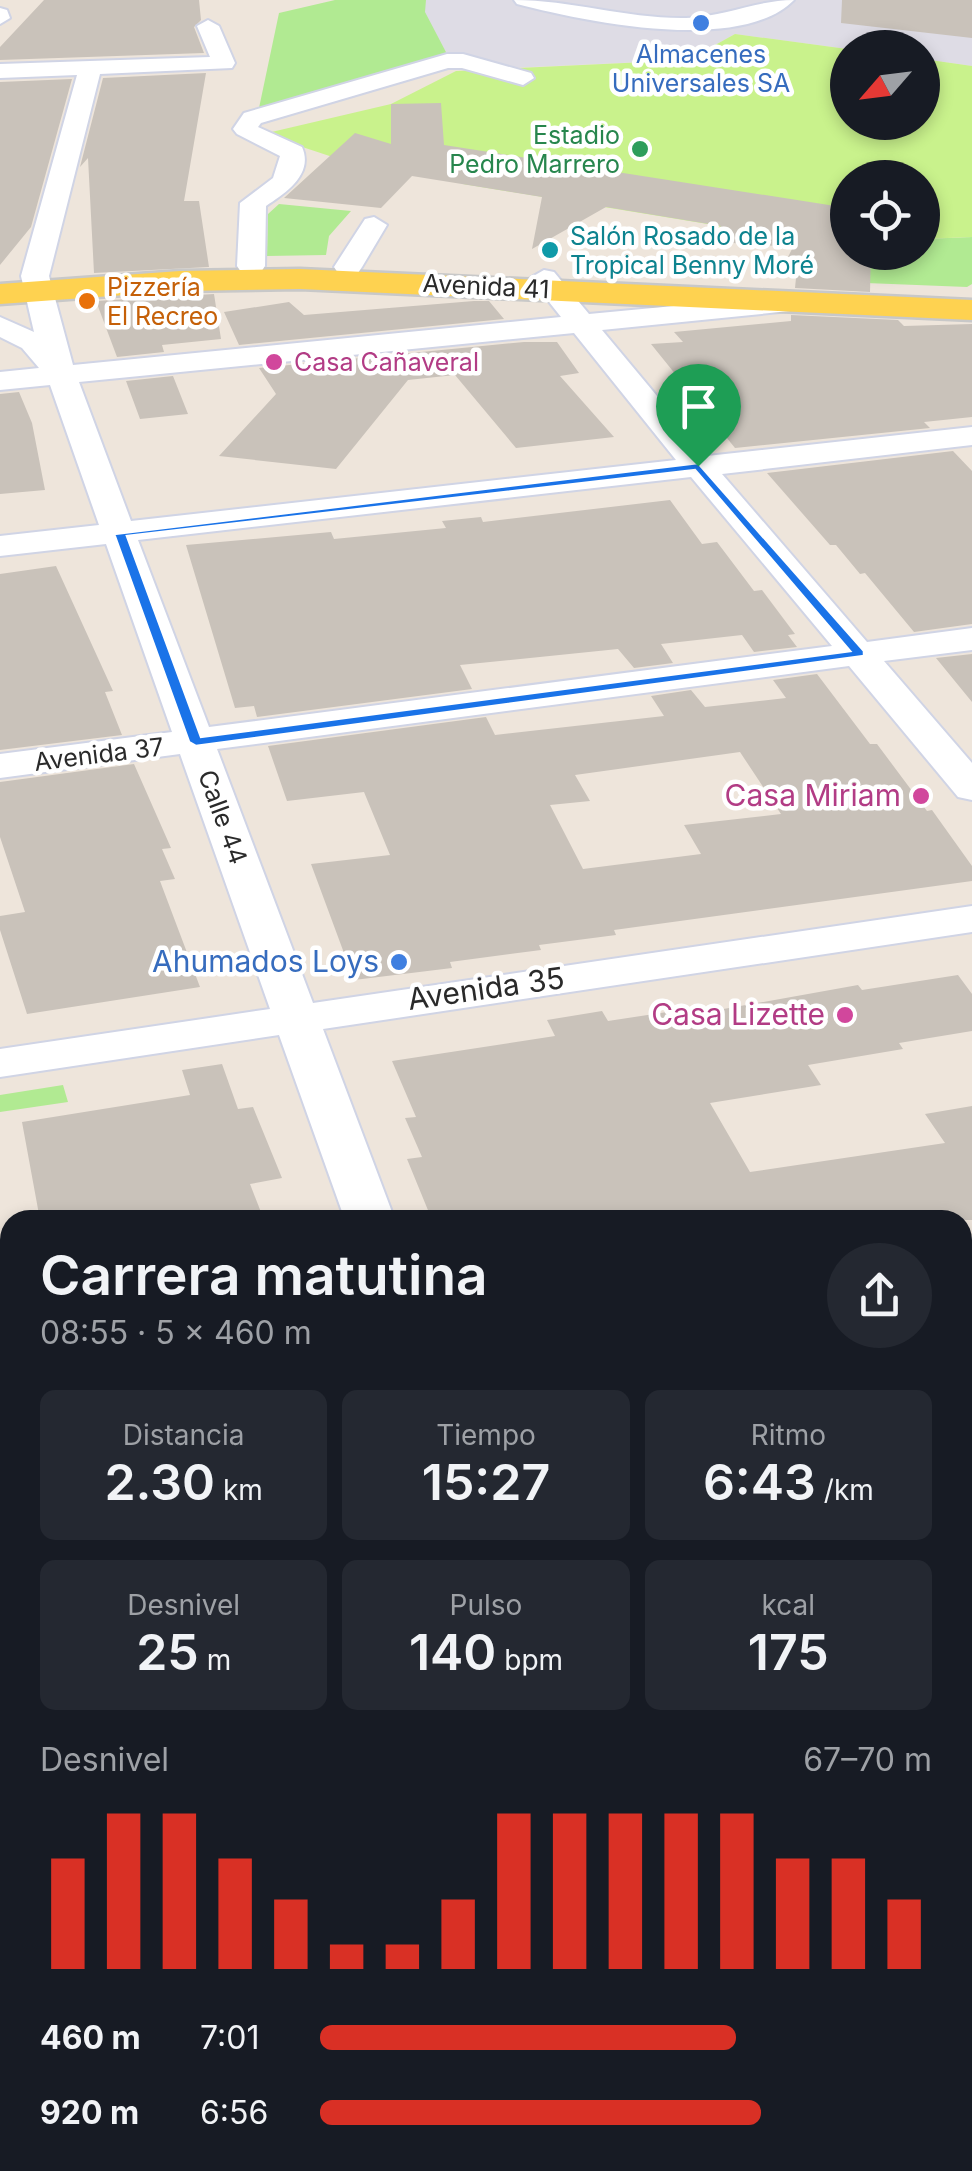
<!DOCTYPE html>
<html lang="es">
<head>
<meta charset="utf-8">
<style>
  :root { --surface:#171b24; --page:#242831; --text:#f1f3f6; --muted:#9ea1a6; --accent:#d93025 }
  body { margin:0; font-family:Inter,sans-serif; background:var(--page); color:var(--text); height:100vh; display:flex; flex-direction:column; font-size:38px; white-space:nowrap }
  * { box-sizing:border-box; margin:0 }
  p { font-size:32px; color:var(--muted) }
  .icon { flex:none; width:55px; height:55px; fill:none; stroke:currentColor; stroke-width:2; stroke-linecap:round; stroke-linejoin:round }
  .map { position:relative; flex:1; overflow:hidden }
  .sheet { position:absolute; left:0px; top:1210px; width:972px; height:962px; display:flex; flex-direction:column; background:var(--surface); border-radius:30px 30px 0 0; box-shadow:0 5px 15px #0003 }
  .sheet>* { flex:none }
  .needle { width:65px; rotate:242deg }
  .controls { position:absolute; left:830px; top:30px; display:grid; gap:20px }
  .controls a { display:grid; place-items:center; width:110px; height:110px; border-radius:50%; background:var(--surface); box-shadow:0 5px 15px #0003; font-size:50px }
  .pin { position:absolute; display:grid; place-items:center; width:85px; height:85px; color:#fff; margin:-102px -42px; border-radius:50% 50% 50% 0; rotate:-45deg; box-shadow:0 0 10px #0007 }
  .pin .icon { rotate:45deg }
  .round { display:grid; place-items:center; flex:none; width:105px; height:105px; border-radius:52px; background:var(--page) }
  .summary { display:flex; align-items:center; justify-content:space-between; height:170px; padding:0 40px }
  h1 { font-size:55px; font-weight:600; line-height:75px }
  .figures { display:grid; grid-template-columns:repeat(3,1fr); gap:15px; height:170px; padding:10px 40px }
  .figures div { display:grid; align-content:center; border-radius:15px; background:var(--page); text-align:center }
  .figures b { font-size:50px; font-weight:600 }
  .figures small { font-size:28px; font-weight:400 }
  .figures p { font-size:28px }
  .chart { height:280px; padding:20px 40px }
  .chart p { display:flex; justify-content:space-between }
  .chart svg { width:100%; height:180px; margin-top:10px; stroke:var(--accent); stroke-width:6 }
  ul { padding:0 40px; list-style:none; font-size:32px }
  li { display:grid; grid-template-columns:160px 120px 1fr; align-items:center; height:75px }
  li i { height:25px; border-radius:12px; background:var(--accent) }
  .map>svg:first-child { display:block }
  .industrial { fill:#dedce5 }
  .green { fill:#b1ea92 }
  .pitch { fill:#c9f28c }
  .building { fill:#c9c2ba; fill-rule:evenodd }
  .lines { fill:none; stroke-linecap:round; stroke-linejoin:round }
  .minor-casing { stroke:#d0d4e5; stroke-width:4 }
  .major-casing { stroke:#c8c8c8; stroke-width:5 }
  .minor { fill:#fff; fill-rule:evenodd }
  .major { fill:#fed250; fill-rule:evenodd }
  .route { fill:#1a73e8; stroke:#fff; stroke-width:2.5; fill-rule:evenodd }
  .shop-dot { fill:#3f7fe0; stroke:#fff; stroke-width:4 }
  .leisure-dot { fill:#2e9e5b; stroke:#fff; stroke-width:4 }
  .culture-dot { fill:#0f9aa8; stroke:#fff; stroke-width:4 }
  .food-dot { fill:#e8710a; stroke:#fff; stroke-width:4 }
  .hotel-dot { fill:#d1479c; stroke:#fff; stroke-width:4 }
  .labels { text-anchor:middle; stroke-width:9; stroke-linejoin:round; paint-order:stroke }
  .far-shop-label { font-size:25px; fill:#366cbe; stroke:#fff }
  .far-leisure-label { font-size:25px; fill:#27864d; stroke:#fff; text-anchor:end }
  .far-culture-label { font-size:25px; fill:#0d838f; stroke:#fff; text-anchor:start }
  .far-street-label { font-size:25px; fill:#2a2a2a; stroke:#fff }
  .far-food-label { font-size:25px; fill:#c56008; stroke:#fff; text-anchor:start }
  .far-hotel-label { font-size:25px; fill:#b23c85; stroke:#fff; text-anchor:start }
  .hotel-label { font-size:30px; fill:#b23c85; stroke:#fff; text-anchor:end }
  .shop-label { font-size:30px; fill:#366cbe; stroke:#fff; text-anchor:end }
  .street-label { font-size:30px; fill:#2a2a2a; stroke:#fff }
</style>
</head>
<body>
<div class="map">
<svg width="972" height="2171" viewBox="0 0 972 2171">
  <rect width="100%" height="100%" fill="#eee5db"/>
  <!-- industrial -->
  <path class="industrial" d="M426 0H972V66L923 59 922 48 847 49 735 34 688 60 509 68 447 54 424 12Z"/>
  <!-- green -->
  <path class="green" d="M335 0H426L425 12 447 54 259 108 279 13Z
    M279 204 351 211 329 236 326 255 267 256 268 214Z
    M972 237V284L967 287 866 283 871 253 922 252 923 239Z
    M63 1085 68 1102 0 1112V1095Z"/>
  <!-- pitch -->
  <path class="pitch" d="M735 34 847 49 848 122H922L923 59 972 66V237L923 239 922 178H848L847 251 708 236 720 226 463 184 476 172H378L263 134 391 104 456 71 688 60Z"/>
  <!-- building -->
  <path class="building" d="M44 0H199L201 20 194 27 204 53 0 60V47Z
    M842 0H972V38L841 23Z
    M206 73 184 201H199L209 267 94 273 88 158 80 167 103 78Z
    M72 79 31 227 0 265V82Z
    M441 103 444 145 848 208V252H871L870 292 795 288 798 258 788 257 793 247 733 243V240L708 236 721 226 606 207 532 249 542 197 412 176 381 208 284 198 355 133 391 144V104Z
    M214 294 221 339 162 345 164 352 117 357 96 301Z
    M474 301H489L504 319 239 345 224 312 289 302 304 315Z
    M791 315 898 320 904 326 972 324V417L924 422 930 428 735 448 651 344 683 342 674 332 791 321Z
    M524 342H557L579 373 560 376 614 437 516 448 455 375 408 380 336 469 219 456 276 394 259 368Z
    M173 376 188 414 140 419 126 381Z
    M19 392 32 423 45 490 0 494V394Z
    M953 451 972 471V624L914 632 865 573 860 574 836 545H830L767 473Z
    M670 500 702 544 717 542 754 591 762 590 795 634 788 635 797 647 754 652 742 635 661 644 673 663 634 668 618 649 460 665 472 689 257 717 254 706 235 708 186 545 331 532 334 539 446 528 442 521 481 517 483 522Z
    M56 566 113 691 105 692 122 735 0 750V574Z
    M972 654V702L936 658Z
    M817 674 870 744H877L927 811 932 810 972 866V881L614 930 616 935 539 945 541 950 450 962 452 968 354 980 311 864 390 855 364 792 287 801 268 746 486 717 495 735 664 716 651 696 691 690 705 707 786 698 773 680ZM740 752 781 814 684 825 701 854 583 869 550 805 590 801 575 775Z
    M134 764 171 848 162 849 175 879 160 881 200 987 27 1014 0 930V916L25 912 0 837V782Z
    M958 975 972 994V1031L899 1043 903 1049 808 1065 821 1085 710 1103 750 1172 945 1143 925 1114 972 1106V1220H432L407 1159 422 1157 405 1118 416 1117 392 1061 555 1036 547 1020 602 1011 608 1021 687 1009 690 1015 858 985 862 990Z
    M222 1064 238 1109 253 1107 282 1178 250 1184 264 1220H40L22 1122 190 1095 182 1070Z"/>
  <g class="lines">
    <defs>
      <path id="minor" d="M514 0C572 0 628 19 686 18 724 17 757 0 794 0 740 55 583 21 517 4Z
        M0 8 7 10 10 18 0 24Z
        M208 20 219 26 235 63 232 68 100 74 49 276 73 365 561 317 530 278 544 270 554 272 589 314 790 295 800 297 804 303 800 309 790 311 602 330 707 456 972 427V445L722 474 867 642 972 628V650L884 661 972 763V800L958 797 849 666 217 749 313 1003 972 906V932L323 1029 395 1220H345L279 1035 0 1077V1049L270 1009 180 754 0 778V754L172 732 106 544 0 556V536L99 525 50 385 0 390V372L39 368 22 348 0 337V317L34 332 21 276 77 75 0 78V64L210 57 197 26ZM574 333 676 460 131 521 79 382ZM691 477 832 646 209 727 138 540Z
        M447 54H463L531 73 534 78 523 85 462 68H448L261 123 258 127 302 147C314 174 286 193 266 206L265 266 261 272H241L237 266 240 203 273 178 280 156 237 134 233 129 244 113Z
        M374 217 387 225 362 267 358 273H338L334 267 365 219Z
        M972 1309V1345L962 1347V1311Z
        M10 1485V1527L0 1528V1486Z
        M972 1651V1699L962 1701V1653Z
        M972 1907V1965L962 1967V1909Z
        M10 1924V1984L0 1987V1927Z
        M161 2162H256L252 2171H157Z
        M677 2162H751L754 2171H680Z"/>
      <path id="major" d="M300 269 972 300V320L300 289 180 291 0 304V284L180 271Z
        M972 1737V1797L962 1799V1739Z
        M972 1831V1895L962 1898V1834Z
        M10 2010V2084L0 2087V2013Z
        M10 2119V2162H51L47 2171H0V2122Z"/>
    </defs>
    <!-- minor casing -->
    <use href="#minor" class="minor-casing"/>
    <!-- major casing -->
    <use href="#major" class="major-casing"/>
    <!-- minor -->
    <use href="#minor" class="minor"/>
    <!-- major -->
    <use href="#major" class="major"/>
  </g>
  <!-- route -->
  <path class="route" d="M698 463 864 651V656L196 746 189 742 114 534ZM695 470 850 651 201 737 127 536Z"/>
  <!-- markers -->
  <g class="shop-dot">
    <circle cx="701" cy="23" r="10"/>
    <circle cx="399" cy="962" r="10"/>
  </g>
  <circle class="leisure-dot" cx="640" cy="149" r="10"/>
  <circle class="culture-dot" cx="550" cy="250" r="10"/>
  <circle class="food-dot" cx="87" cy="301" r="10"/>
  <g class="hotel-dot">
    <circle cx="274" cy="362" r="10"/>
    <circle cx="921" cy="796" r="10"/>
    <circle cx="845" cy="1015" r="10"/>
  </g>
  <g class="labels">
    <!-- far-shop labels -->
    <g class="far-shop-label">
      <text x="701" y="63">Almacenes<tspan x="701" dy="29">Universales SA</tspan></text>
    </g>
    <!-- far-leisure labels -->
    <g class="far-leisure-label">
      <text x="620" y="144">Estadio<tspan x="620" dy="29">Pedro Marrero</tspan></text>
    </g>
    <!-- far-culture labels -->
    <g class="far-culture-label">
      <text x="570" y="245">Salón Rosado de la<tspan x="570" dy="29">Tropical Benny Moré</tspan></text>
    </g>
    <!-- far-street labels -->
    <g class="far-street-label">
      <text transform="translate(486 286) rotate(3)" y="9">Avenida 41</text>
      <text transform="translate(99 754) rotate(-7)" y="9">Avenida 37</text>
      <text transform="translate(223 817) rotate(70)" y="9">Calle 44</text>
    </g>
    <!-- far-food labels -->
    <g class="far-food-label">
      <text x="107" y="296">Pizzería<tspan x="107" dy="29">El Recreo</tspan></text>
    </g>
    <!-- far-hotel labels -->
    <g class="far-hotel-label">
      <text x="294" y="371">Casa Cañaveral</text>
    </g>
    <!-- hotel labels -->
    <g class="hotel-label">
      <text x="901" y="806">Casa Miriam</text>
      <text x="825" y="1025">Casa Lizette</text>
    </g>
    <!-- shop labels -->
    <g class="shop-label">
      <text x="379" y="972">Ahumados Loys</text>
    </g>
    <!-- street labels -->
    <g class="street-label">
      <text transform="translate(486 989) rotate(-8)" y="10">Avenida 35</text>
    </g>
  </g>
</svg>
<div class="controls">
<a><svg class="needle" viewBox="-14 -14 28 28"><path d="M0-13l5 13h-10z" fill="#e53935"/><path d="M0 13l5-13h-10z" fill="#9ea1a6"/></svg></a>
<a><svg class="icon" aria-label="locate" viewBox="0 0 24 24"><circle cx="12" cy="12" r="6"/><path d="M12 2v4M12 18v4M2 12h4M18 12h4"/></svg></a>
</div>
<div class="pin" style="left:698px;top:466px;background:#1e9e55"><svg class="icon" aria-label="arrive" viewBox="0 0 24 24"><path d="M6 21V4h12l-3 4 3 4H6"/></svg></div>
<section class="sheet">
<div class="summary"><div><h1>Carrera matutina</h1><p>08:55 · 5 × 460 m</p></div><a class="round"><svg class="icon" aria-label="share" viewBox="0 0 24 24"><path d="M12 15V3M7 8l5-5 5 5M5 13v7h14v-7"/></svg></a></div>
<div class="figures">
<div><p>Distancia</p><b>2.30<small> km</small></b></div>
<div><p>Tiempo</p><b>15:27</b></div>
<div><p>Ritmo</p><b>6:43<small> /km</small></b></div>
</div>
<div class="figures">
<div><p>Desnivel</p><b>25<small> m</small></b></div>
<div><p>Pulso</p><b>140<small> bpm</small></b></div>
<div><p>kcal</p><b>175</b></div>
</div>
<div class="chart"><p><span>Desnivel</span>67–70 m</p>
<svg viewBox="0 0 160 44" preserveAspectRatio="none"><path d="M5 44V17M15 44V6M25 44V6M35 44V17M45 44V27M55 44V38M65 44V38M75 44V27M85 44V6M95 44V6M105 44V6M115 44V6M125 44V6M135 44V17M145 44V17M155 44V27"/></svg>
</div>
<ul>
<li><b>460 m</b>7:01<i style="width:68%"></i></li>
<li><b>920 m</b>6:56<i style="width:72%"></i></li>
</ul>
</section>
</div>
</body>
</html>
